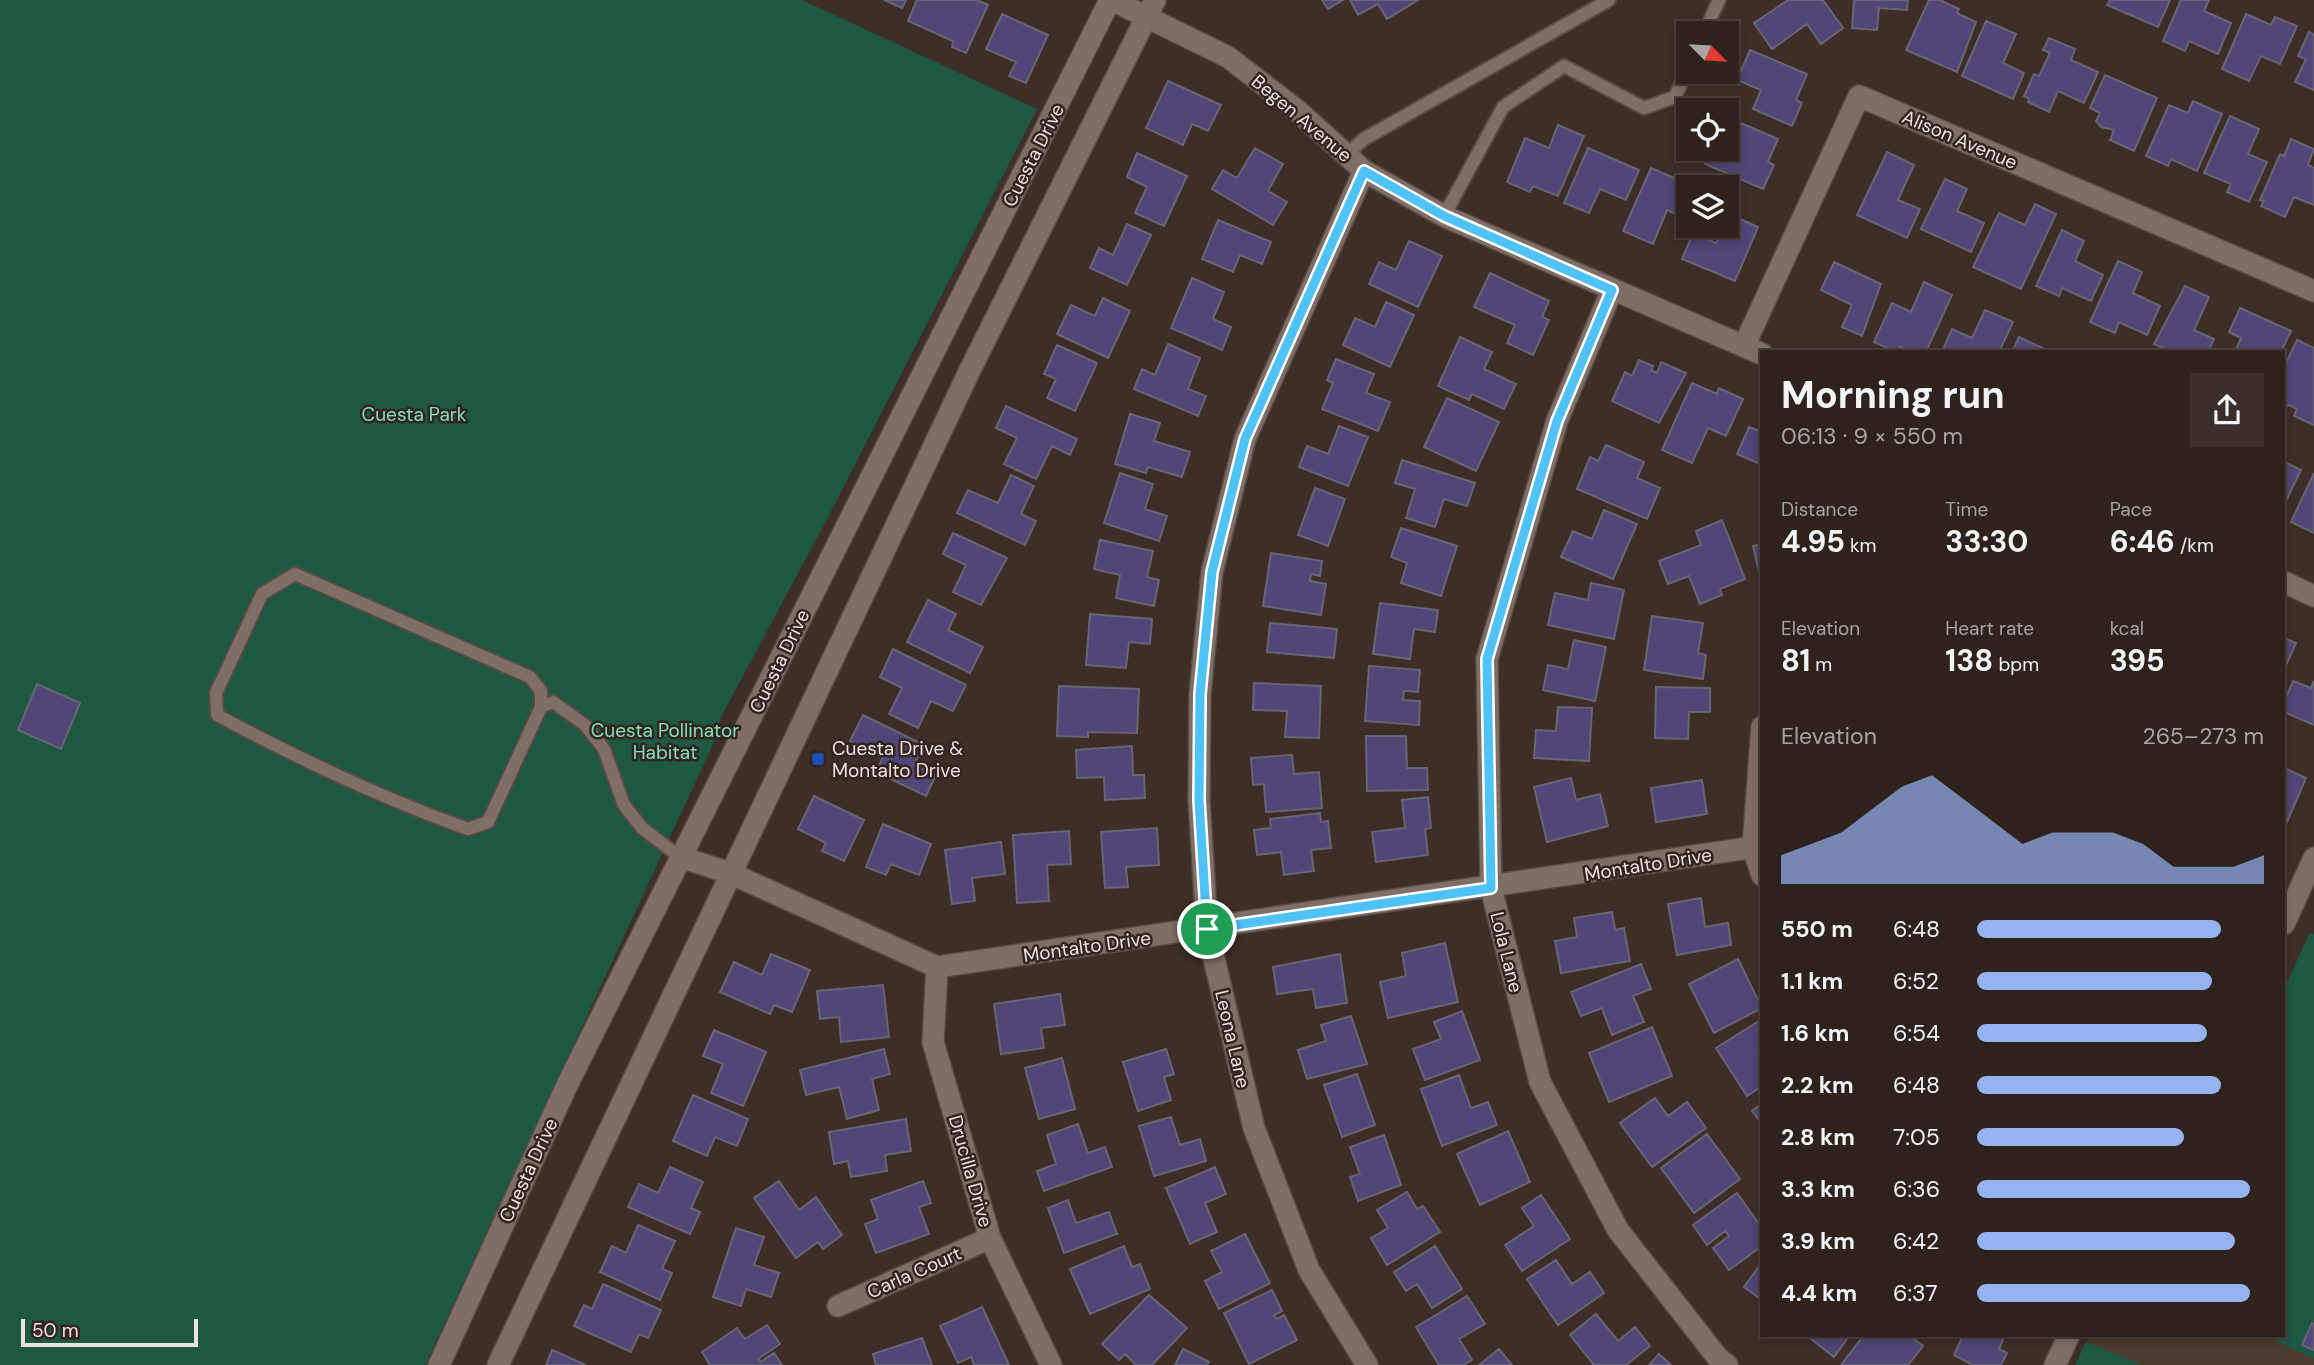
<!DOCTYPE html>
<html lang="en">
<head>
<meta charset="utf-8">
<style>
  :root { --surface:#2e221d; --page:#3a2f2a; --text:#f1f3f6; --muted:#a7a4a4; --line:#493f3b; --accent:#95b2f1 }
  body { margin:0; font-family:"DM Sans",sans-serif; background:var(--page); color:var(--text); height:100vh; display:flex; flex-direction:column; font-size:26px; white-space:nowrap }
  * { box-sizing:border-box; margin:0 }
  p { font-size:23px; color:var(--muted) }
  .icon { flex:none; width:38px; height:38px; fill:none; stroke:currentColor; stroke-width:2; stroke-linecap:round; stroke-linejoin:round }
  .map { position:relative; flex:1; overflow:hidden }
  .side { position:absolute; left:1760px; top:350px; width:525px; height:987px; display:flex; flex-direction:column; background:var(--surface); border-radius:0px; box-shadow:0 4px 10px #0003,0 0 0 2px var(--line) }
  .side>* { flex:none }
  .needle { width:46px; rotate:114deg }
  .controls { position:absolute; left:1676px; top:21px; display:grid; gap:14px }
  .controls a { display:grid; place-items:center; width:63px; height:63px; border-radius:0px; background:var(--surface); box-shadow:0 4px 10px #0003,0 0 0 2px var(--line); font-size:35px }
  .scale { position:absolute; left:21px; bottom:18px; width:177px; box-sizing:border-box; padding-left:7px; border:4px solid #ede3df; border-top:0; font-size:19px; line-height:24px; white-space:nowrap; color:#ede3df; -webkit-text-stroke:5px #32241e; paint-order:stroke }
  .pin { position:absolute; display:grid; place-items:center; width:60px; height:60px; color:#fff; margin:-30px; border:4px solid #fff; border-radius:50%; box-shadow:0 2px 7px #0007 }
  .round { display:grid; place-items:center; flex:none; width:74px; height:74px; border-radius:0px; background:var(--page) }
  .head { display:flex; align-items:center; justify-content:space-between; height:119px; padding:0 21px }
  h1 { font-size:38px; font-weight:700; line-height:52px }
  .stats { display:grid; grid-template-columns:repeat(3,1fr); gap:10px; height:119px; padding:7px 21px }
  .stats div { display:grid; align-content:center }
  .stats b { font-size:30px; font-weight:700 }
  .stats small { font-size:19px; font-weight:400 }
  .stats p { font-size:19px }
  .chart { height:196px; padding:14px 21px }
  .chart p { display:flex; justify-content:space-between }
  .chart svg { width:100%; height:126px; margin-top:7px; fill:var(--accent); opacity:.7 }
  ul { padding:0 21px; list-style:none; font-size:23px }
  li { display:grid; grid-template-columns:112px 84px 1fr; align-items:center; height:52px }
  li i { height:18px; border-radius:9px; background:var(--accent) }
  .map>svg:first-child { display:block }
  .education { fill:#4d3c32 }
  .green { fill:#1c5940 }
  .building { fill:#524577; stroke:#676473; stroke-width:2 }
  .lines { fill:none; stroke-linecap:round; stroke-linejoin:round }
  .service-casing { stroke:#584b46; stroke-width:16 }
  .minor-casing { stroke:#584b46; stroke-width:24 }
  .secondary-casing { stroke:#584b46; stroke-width:24 }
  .service { stroke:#7f6e66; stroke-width:12 }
  .minor { stroke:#7f6e66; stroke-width:21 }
  .secondary { stroke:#7f6e66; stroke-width:21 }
  .route-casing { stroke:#fff; stroke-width:14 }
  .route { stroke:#4fc3f7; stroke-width:9 }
  .transit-dot { fill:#1a4fb4; stroke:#32241e; stroke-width:2.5 }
  .labels { text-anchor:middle; stroke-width:5; stroke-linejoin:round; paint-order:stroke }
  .street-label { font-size:19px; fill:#ede3df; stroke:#32241e }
  .park-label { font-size:19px; fill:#80e2b5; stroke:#32241e }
  .poi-label { font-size:19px; fill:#ede3df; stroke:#32241e; text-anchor:start }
</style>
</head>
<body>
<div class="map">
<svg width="2314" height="1365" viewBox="0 0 2314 1365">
  <rect width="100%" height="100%" fill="#3d2e27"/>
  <!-- education -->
  <path class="education" d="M2090 1335H2264L2314 1359V1365H2075Z"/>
  <!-- green -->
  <path class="green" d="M0 0H802L1037 109 826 521 721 717 715 740 425 1365H0Z
    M2310 932 2314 934V1359L2264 1335H2284V989Z
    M2086 1342 2142 1365H2075Z"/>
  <!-- building -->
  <path class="building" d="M884 0H906L902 8Z
    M917 0H977L988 5 966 53 952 47 953 41 908 21Z
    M1322 0H1343L1328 9Z
    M1350 0H1418L1387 19 1378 4 1358 15Z
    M1788 0H1823L1843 28 1821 44 1807 24 1772 49 1754 23Z
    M1854 0H1908L1907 10 1879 8 1877 30 1852 28Z
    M1929 0H1940L1959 9 1957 13 1976 22 1957 72 1906 50Z
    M2110 0H2170L2158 27 2107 5Z
    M2181 0H2209L2204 11 2231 23 2218 54 2189 41 2185 51 2163 41Z
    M1002 14 1048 35 1026 83 1009 76 1016 62 986 49Z
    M2246 14 2271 25 2275 17 2297 26 2280 64 2261 56 2249 81 2222 69Z
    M1986 21 2016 34 2003 63 2024 73 2013 99 1962 76Z
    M2309 32 2314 35V90L2295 82 2306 59 2298 56Z
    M2049 38 2075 49 2071 60 2098 72 2084 103 2058 91 2049 112 2028 102 2029 99 2024 96 2034 74 2039 76 2050 53 2043 50Z
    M1750 50 1807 74 1796 100 1802 103 1792 126 1753 109 1761 90 1737 80Z
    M2105 75 2157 98 2134 151 2110 140 2114 130 2101 127 2096 121 2100 113 2090 108Z
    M1168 81 1221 105 1208 131 1192 124 1183 145 1146 128Z
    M2193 101 2222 114 2197 171 2171 159 2168 166 2146 156 2169 105 2188 113Z
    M2230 116 2259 129 2248 154 2267 162 2249 202 2227 192 2231 184 2204 173Z
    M1727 117 1778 139 1768 162 1774 165 1763 189 1705 164 1711 149H1727Z
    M1558 125 1584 136 1558 196 1533 186 1530 192 1507 182 1525 138 1549 148Z
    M2291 139 2314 149 2308 165 2314 168V205L2294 197 2285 217 2261 206 2264 201 2260 200 2280 154 2284 156Z
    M1255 148 1283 164 1268 191 1287 202 1273 225 1212 189 1223 170 1237 178Z
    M1588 148 1639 170 1626 200 1600 189 1589 213 1564 203Z
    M1887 152 1914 165 1898 200 1920 209 1907 238 1857 215Z
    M1137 153 1187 176 1164 226 1135 213 1147 187 1127 177Z
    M1651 168 1695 187H1689L1687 219 1667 210 1653 244 1623 231Z
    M1945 179 1967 189 1957 211 1984 223 1971 252 1921 229Z
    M2035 204 2056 214 2021 289 1973 267 1999 213 2025 225Z
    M1729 214 1758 227 1735 281 1682 259 1693 233 1716 243 1724 226H1727Z
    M1218 220 1271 242 1262 264 1240 255 1233 272 1202 259Z
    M1127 224 1151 235 1127 285 1090 268 1099 248 1113 255Z
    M2062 230 2084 241 2075 261 2103 275 2091 301 2062 288 2059 296 2036 286Z
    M1409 241 1442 256 1418 307 1369 284 1379 262 1396 270Z
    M2118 261 2142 272 2133 293 2160 306 2147 335 2119 322 2115 333 2090 322Z
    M1834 262 1881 284 1862 336 1842 327 1852 305 1821 290Z
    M1490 273 1549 301 1542 317 1549 320 1533 355 1507 343 1515 325 1474 307Z
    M1192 278 1224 292 1213 319 1231 327 1222 350 1171 328Z
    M1924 282 1952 295 1926 352H1910L1900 347 1896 352 1874 342 1892 303 1911 312Z
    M2185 286 2209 297 2194 330 2214 339 2208 352H2171L2154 344Z
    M1103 298 1130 311 1108 358 1057 334 1071 305 1095 316Z
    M1386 302 1414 315 1390 367 1343 345 1355 318 1375 327Z
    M2240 308 2291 331 2281 352H2235L2241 338 2229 332Z
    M1985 310 2013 322 1999 352H1942L1952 329 1972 338Z
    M1460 337 1492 352 1484 369 1516 384 1504 409 1472 394 1469 400 1438 386Z
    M2019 337 2051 352H2012Z
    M2297 340 2314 348V425L2294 416 2297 409 2289 405 2284 408V367Z
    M1168 344 1200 358 1188 389 1206 396 1198 416 1134 389 1142 369 1155 375Z
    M1057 345 1097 363 1075 411 1047 398 1056 379 1044 374Z
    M1336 359 1374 374 1366 393 1390 402 1378 431 1322 409 1333 383 1327 380Z
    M1639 360 1653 366 1651 370 1657 373 1661 362 1686 373 1659 423 1612 401 1625 372 1632 376Z
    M1692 383 1717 394 1719 388 1743 399 1726 436 1708 428 1692 463 1662 450Z
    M1447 398 1499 422 1476 471 1424 447Z
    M1006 406 1077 439 1070 455 1052 446 1036 479 1004 464 1017 438 996 428Z
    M1130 414 1160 423 1154 441 1190 452 1182 477 1148 467 1146 473 1115 464Z
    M1339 426 1368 437 1348 486 1299 467 1307 446 1328 454Z
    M1749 427 1762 432V465L1737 454Z
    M1606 445 1644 462 1637 478 1660 488 1647 519 1577 489 1590 457 1598 461Z
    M1402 460 1475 483 1467 506 1444 499 1435 527 1406 518 1415 489 1395 483Z
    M2284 462 2301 470 2287 499 2284 498Z
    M1120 473 1153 484 1145 509 1167 516 1159 541 1104 523Z
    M2314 473V533L2291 522Z
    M1011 475 1034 486 1021 514 1036 521 1025 545 957 513 968 490 998 503Z
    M1315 488 1345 499 1328 546 1298 535Z
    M1604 510 1637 524 1613 579 1561 557 1573 531 1592 539Z
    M1722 520 1745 579 1720 589 1722 595 1700 604 1689 576 1668 584 1659 561 1701 545 1696 531Z
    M1401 528 1457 546 1441 596 1401 583 1407 563 1391 557Z
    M953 533 1007 558 981 605 953 592 966 565 943 554Z
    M1100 540 1153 551 1147 577 1159 580 1154 606 1116 598 1120 575 1094 569Z
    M1762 544V585L1753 546Z
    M1271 553 1322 561 1320 576 1311 574 1310 581 1326 584 1321 615 1263 606Z
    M1591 583 1624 590 1614 639 1548 625 1555 593 1588 600Z
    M928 600 956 614 948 630 983 647 970 673 907 642Z
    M1380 603 1438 610 1435 632 1414 629 1410 659 1373 654Z
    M1090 614 1152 619 1150 644 1129 642 1126 668 1086 665Z
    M1652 616 1703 623 1698 653 1706 655 1703 679 1644 670Z
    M1270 623 1337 629 1334 658 1267 652Z
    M2284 638 2296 643 2284 670Z
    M1574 640 1606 647 1595 701 1543 690 1548 665 1568 669Z
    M893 649 966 685 953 711 931 701 918 728 889 714 902 688 880 677Z
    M1369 666 1420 670 1418 692 1404 691 1403 700 1420 701 1419 725 1365 721Z
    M2293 681 2311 688 2314 681V725L2284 712V702Z
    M1254 683 1321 686 1319 738 1285 737 1287 711 1253 710Z
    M37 684 80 703 61 749 18 730Z
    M1059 686 1139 689 1137 733 1088 732V737L1057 736Z
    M1656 687 1710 688V712H1689L1688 739 1655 738Z
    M1558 707 1592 708 1589 761 1534 758 1536 730 1556 731Z
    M863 715 924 745 914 765 936 775 926 796 876 772 883 757 850 741Z
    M1366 736H1406L1407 768H1427L1428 790 1367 791Z
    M1132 746 1133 775H1144L1145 798 1105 800 1104 777 1077 778 1076 750Z
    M1292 755 1294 774 1319 772 1322 808 1266 812 1264 784 1253 785 1251 758Z
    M2284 768 2306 778 2284 829Z
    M1571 778 1576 800 1600 794 1608 826 1547 842 1534 787Z
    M1702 780 1707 814 1656 822 1651 788Z
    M814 796 864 820 844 861 822 851 826 843 798 829Z
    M1428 797 1431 828 1425 829 1428 855 1376 862 1372 832 1405 828 1402 800Z
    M1320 813 1321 822 1328 821 1331 848 1311 850 1314 871 1284 875 1281 852 1257 855 1254 830 1271 828 1270 819Z
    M883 824 931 844 919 875 891 864 886 875 866 867Z
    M1157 828 1159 865 1126 867 1128 887 1105 888 1101 832Z
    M1069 831 1071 864 1047 865 1049 901 1017 903 1013 835Z
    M1001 842 1005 874 972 878 975 901 952 904 945 850Z
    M1701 898 1705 927 1728 923 1731 945 1677 955 1668 904Z
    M1612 912 1615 930 1624 928 1630 961 1561 973 1555 941 1577 937 1574 918Z
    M1445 943 1458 1002 1388 1018 1380 982 1406 976 1402 953Z
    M771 954 810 970 792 1012 774 1005 770 1014 720 992 734 962 762 975Z
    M1340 954 1347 1003 1316 1008 1313 989 1277 994 1273 967Z
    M1738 959 1762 1008 1714 1033 1689 984Z
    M1641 964 1651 989 1633 996 1644 1022 1612 1035 1602 1008 1581 1016 1571 992Z
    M883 985 889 1037 841 1042 839 1017 820 1019 817 991Z
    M1060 994 1065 1025 1041 1028 1044 1048 1001 1054 994 1004Z
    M1462 1011 1480 1060 1425 1080 1413 1049 1441 1039 1434 1022Z
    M1351 1016 1367 1064 1307 1079 1298 1050 1326 1041 1321 1025Z
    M1762 1019V1051L1758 1054 1762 1060V1086L1747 1096 1716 1048Z
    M1652 1027 1672 1076 1609 1102 1589 1053Z
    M714 1030 766 1052 743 1106 711 1093 723 1064 703 1056Z
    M884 1049 890 1074 872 1079 879 1110 847 1119 839 1087 806 1095 800 1070Z
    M1166 1049 1174 1074 1164 1077 1171 1100 1138 1111 1123 1062Z
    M1062 1058 1075 1109 1039 1119 1025 1068Z
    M1357 1074 1375 1125 1342 1137 1324 1085Z
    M1459 1075 1471 1108 1488 1102 1497 1125 1442 1146 1421 1089Z
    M693 1095 748 1119 737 1146 715 1137 707 1156 673 1141Z
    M1655 1098 1668 1116 1687 1102 1706 1128 1652 1167 1620 1123Z
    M1762 1103V1124L1752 1111Z
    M1171 1117 1180 1145 1200 1139 1206 1161 1154 1176 1139 1126Z
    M906 1119 911 1151 885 1155 887 1171 851 1177 848 1161 834 1164 829 1132Z
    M1078 1124 1088 1153 1105 1147 1112 1167 1044 1191 1037 1171 1056 1164 1047 1135Z
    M1508 1131 1530 1182 1480 1205 1457 1154Z
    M1707 1134 1740 1179 1694 1213 1661 1168Z
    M1384 1135 1401 1185 1358 1201 1350 1177 1360 1174 1350 1147Z
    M670 1167 703 1182 691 1208 700 1212 690 1234 628 1207 639 1184 658 1193Z
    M1215 1167 1226 1194 1205 1203 1217 1232 1190 1244 1166 1188Z
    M779 1181 799 1210 816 1197 842 1235 823 1249 818 1242 796 1258 754 1198Z
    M923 1181 931 1203 919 1207 929 1234 876 1253 865 1224 878 1219 871 1200Z
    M1407 1192 1417 1209 1423 1206 1440 1232 1387 1265 1371 1238 1388 1228 1377 1210Z
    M1737 1193 1762 1228V1246L1729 1270 1713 1248 1729 1236 1725 1231 1707 1245 1693 1225Z
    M1541 1195 1570 1239 1522 1271 1505 1245 1534 1226 1522 1208Z
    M1068 1200 1076 1223 1109 1212 1117 1234 1064 1253 1048 1208Z
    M638 1225 675 1241 662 1269 672 1273 660 1300 600 1272 612 1246 626 1253Z
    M736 1228 764 1237 754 1265 779 1273 771 1297 746 1289 741 1306 713 1297Z
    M1245 1234 1270 1283 1219 1309 1205 1281 1222 1272 1211 1251Z
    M1124 1246 1132 1267 1140 1264 1150 1289 1090 1314 1070 1269Z
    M1435 1246 1462 1289 1432 1308 1417 1284 1406 1291 1394 1272Z
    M1556 1260 1572 1284 1590 1272 1604 1293 1558 1325 1527 1279Z
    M1762 1262V1300L1744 1287Z
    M603 1284 661 1310 648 1338 639 1334 631 1352 574 1326 584 1305 592 1309Z
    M1272 1290 1282 1311 1274 1315 1277 1319 1284 1315 1297 1340 1249 1364 1224 1313Z
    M1149 1295 1187 1328 1152 1365H1136L1125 1354 1119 1360 1102 1344Z
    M1467 1296 1485 1324 1459 1339 1472 1360 1463 1365H1439L1416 1327Z
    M982 1307 1009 1365H974L971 1357 958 1363 940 1326Z
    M1596 1314 1618 1341 1635 1327 1650 1346 1626 1365H1594L1570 1335Z
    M2312 1323 2314 1324V1350L2302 1345Z
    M767 1325 780 1344 758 1359 761 1362 774 1353 782 1365H710L702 1352 737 1328 745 1339Z
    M1806 1335H1850L1834 1357Z
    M1864 1335H1909L1923 1346 1908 1365H1841Z
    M1956 1335H2005L1999 1349 2007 1353 2001 1365H1973L1954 1355 1962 1338Z
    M922 1338 932 1365H876L873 1354Z
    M1183 1349 1209 1362 1207 1365H1175Z
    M1499 1349 1512 1365H1479Z
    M552 1350 586 1365H546Z
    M1659 1354 1671 1365H1649Z"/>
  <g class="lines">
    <defs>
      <path id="service" d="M1704 33 1719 0
        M1346 155 1364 139 1609 0
        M1444 216 1503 107 1564 66 1644 108 1675 97 1689 66
        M541 707 488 822 468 829C381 798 299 759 217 715L216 693 262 594 295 574 530 677 541 691V707L553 702 585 725 604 749 624 805 642 828 680 857"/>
      <path id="minor" d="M1112 0 1228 57 1298 111 1364 171 1444 216 1762 354
        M1364 171 1245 439 1212 572 1200 694 1199 800 1207 929 1254 1128 1309 1270 1367 1365
        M1612 290 1557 421 1487 659 1491 888 1540 1082 1618 1230 1718 1358 1727 1365
        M1744 346 1859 96 2314 291
        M2284 582 2314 596
        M1762 727 1753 848 1762 875
        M680 857 730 873 937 967 1762 846
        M2284 924 2314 858
        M937 967 933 1042 990 1238 1051 1365
        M838 1306 990 1238
        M2055 1365 2069 1335"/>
      <path id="secondary" d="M439 1365 567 1085 1110 0
        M498 1365 969 372 1155 0"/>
    </defs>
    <!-- service casing -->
    <use href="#service" class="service-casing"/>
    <!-- minor casing -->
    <use href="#minor" class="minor-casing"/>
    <!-- secondary casing -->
    <use href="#secondary" class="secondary-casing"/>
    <!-- service -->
    <use href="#service" class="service"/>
    <!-- minor -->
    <use href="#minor" class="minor"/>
    <!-- secondary -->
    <use href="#secondary" class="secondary"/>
  </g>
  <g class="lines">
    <defs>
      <path id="route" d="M1364 171 1444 216 1612 290 1557 421 1487 659 1491 888 1207 929 1199 800 1200 694 1212 572 1245 439Z"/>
    </defs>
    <!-- route casing -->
    <use href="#route" class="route-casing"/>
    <!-- route -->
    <use href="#route" class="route"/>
  </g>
  <!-- markers -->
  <rect class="transit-dot" x="811" y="752" width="14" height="14" rx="3.5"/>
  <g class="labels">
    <!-- street labels -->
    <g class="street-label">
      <text transform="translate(1302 118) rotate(40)" y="7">Begen Avenue</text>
      <text transform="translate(1960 139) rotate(23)" y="7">Alison Avenue</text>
      <text transform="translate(1033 155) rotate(-63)" y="7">Cuesta Drive</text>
      <text transform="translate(779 661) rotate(-64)" y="7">Cuesta Drive</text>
      <text transform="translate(1648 864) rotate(-9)" y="7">Montalto Drive</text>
      <text transform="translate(1087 946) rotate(-8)" y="7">Montalto Drive</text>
      <text transform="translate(1507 952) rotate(76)" y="7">Lola Lane</text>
      <text transform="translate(1233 1039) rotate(77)" y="7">Leona Lane</text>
      <text transform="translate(528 1170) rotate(-65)" y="7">Cuesta Drive</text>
      <text transform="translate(971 1171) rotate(74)" y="7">Drucilla Drive</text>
      <text transform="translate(914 1272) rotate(-24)" y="7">Carla Court</text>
    </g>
    <!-- park labels -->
    <g class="park-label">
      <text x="414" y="421">Cuesta Park</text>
      <text x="665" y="737">Cuesta Pollinator<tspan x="665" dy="22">Habitat</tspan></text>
    </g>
    <!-- poi labels -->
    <g class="poi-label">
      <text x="832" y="755">Cuesta Drive &amp;<tspan x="832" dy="22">Montalto Drive</tspan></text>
    </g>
  </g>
</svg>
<div class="controls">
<a><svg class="needle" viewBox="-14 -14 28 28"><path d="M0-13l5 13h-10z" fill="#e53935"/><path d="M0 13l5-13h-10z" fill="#a7a4a4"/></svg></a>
<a><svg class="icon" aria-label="locate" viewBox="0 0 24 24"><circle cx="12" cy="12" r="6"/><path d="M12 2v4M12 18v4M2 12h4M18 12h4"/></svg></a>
<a><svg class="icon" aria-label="layers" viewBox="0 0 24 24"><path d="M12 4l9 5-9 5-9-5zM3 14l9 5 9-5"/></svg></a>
</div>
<div class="scale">50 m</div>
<div class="pin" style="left:1207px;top:929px;background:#1e9e55"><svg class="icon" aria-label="arrive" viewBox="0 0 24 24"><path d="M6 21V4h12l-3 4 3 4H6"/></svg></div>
<section class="side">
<div class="head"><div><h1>Morning run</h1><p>06:13 · 9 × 550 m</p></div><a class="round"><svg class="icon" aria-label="share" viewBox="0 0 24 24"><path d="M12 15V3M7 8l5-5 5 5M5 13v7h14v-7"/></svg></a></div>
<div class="stats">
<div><p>Distance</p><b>4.95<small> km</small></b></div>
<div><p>Time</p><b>33:30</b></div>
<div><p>Pace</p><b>6:46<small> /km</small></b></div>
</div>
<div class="stats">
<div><p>Elevation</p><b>81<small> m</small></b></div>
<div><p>Heart rate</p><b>138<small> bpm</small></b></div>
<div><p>kcal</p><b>395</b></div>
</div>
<div class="chart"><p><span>Elevation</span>265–273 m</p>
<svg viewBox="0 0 160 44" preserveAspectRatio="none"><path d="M0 44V34L10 30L20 26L30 18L40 10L50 6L60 14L70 22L80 30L90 26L100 26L110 26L120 30L130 38L140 38L150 38L160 34V44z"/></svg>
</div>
<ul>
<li><b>550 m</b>6:48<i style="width:85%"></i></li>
<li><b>1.1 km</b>6:52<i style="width:82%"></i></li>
<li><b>1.6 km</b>6:54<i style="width:80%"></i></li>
<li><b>2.2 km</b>6:48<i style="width:85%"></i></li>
<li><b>2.8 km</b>7:05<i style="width:72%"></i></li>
<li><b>3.3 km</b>6:36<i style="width:95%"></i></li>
<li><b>3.9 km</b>6:42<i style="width:90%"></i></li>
<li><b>4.4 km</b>6:37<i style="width:95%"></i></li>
</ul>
</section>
</div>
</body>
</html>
